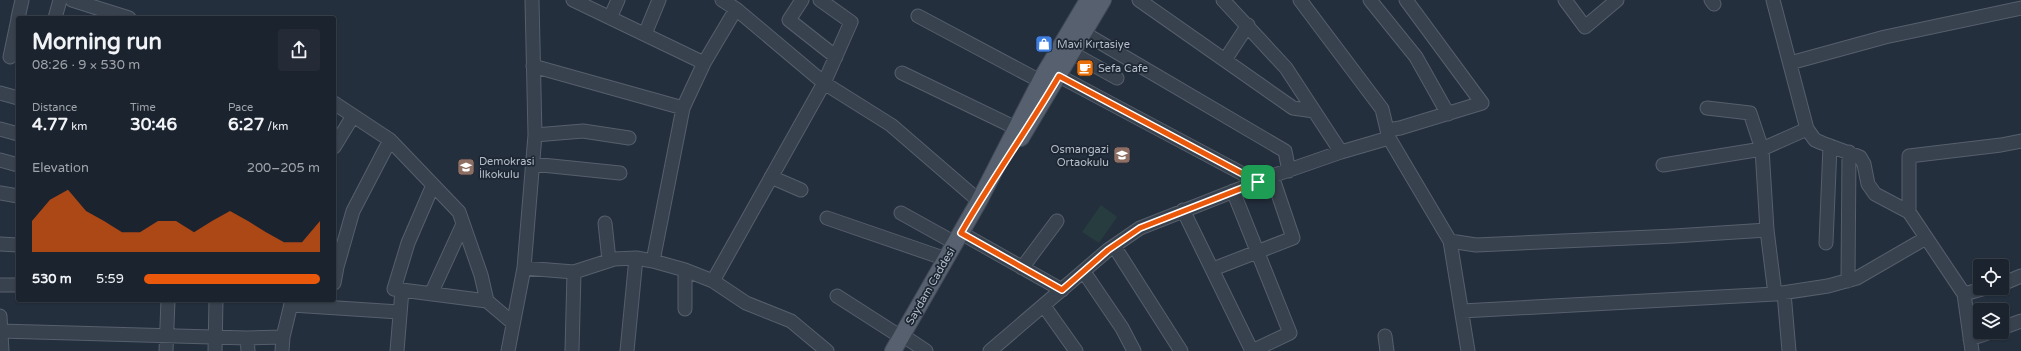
<!DOCTYPE html>
<html lang="en">
<head>
<meta charset="utf-8">
<style>
  :root { --surface:#1b232e; --page:#242b36; --text:#f1f3f6; --muted:#a0a4aa; --line:#39404a; --accent:#ea580c }
  body { margin:0; font-family:"Varela Round",sans-serif; background:var(--page); color:var(--text); height:100vh; display:flex; flex-direction:column; font-size:15px; white-space:nowrap }
  * { box-sizing:border-box; margin:0 }
  p { font-size:13px; color:var(--muted) }
  .icon { flex:none; width:22px; height:22px; fill:none; stroke:currentColor; stroke-width:2; stroke-linecap:round; stroke-linejoin:round }
  .map { position:relative; flex:1; overflow:hidden }
  .drawer { position:absolute; left:16px; top:16px; width:320px; height:286px; display:flex; flex-direction:column; background:var(--surface); border-radius:4px; box-shadow:0 1px 3px #0004,0 0 0 1px var(--line) }
  .drawer>* { flex:none }
  .controls { position:absolute; left:1973px; top:259px; display:grid; gap:8px }
  .controls a { display:grid; place-items:center; width:36px; height:36px; border-radius:4px; background:var(--surface); box-shadow:0 1px 3px #0004,0 0 0 1px var(--line); font-size:20px }
  .pin { position:absolute; display:grid; place-items:center; width:34px; height:34px; color:#fff; margin:-17px; border-radius:8px; box-shadow:0 2px 6px #0006 }
  .round { display:grid; place-items:center; flex:none; width:42px; height:42px; border-radius:4px; background:var(--page) }
  .summary { display:flex; align-items:center; justify-content:space-between; height:68px; padding:0 16px }
  h1 { font-size:22px; font-weight:700; line-height:30px }
  .stats { display:grid; grid-template-columns:repeat(3,1fr); gap:6px; height:68px; padding:4px 16px }
  .stats div { display:grid; align-content:center }
  .stats b { font-size:17px; font-weight:700 }
  .stats small { font-size:11px; font-weight:400 }
  .stats p { font-size:11px }
  .chart { height:112px; padding:8px 16px }
  .chart p { display:flex; justify-content:space-between }
  .chart svg { width:100%; height:72px; margin-top:4px; fill:var(--accent); opacity:.7 }
  ul { padding:0 16px; list-style:none; font-size:13px }
  li { display:grid; grid-template-columns:64px 48px 1fr; align-items:center; height:30px }
  li i { height:10px; border-radius:5px; background:var(--accent) }
  .map>svg:first-child { display:block }
  .green { fill:#263c3f }
  .lines { fill:none; stroke-linecap:round; stroke-linejoin:round }
  .minor-casing { stroke:#565f6c; stroke-width:15 }
  .major-casing { stroke:#414a57; stroke-width:18 }
  .minor { stroke:#38414e; stroke-width:13 }
  .major { stroke:#56606e; stroke-width:16 }
  .route-casing { stroke:#fff; stroke-width:8 }
  .route { stroke:#ea580c; stroke-width:5 }
  .labels { text-anchor:middle; stroke-width:3.5; stroke-linejoin:round; paint-order:stroke }
  .poi-label { font-size:11px; fill:#b4bcc9; stroke:#1d2633; text-anchor:start }
  .street-label { font-size:11px; fill:#b4bcc9; stroke:#1d2633 }
</style>
</head>
<body>
<div class="map">
<svg width="2021" height="351" viewBox="0 0 2021 351">
  <rect width="100%" height="100%" fill="#242f3e"/>
  <!-- green -->
  <path class="green" d="M1101 205 1117 217 1099 243 1082 232Z"/>
  <g class="lines">
    <defs>
      <path id="minor" d="M72 0 129 18
        M573 0 704 63
        M722 0 736 9 824 83 891 125 979 201
        M802 0 789 20 836 57
        M1139 0 1293 108 1314 111
        M1223 0 1286 68 1341 152
        M1300 0 1382 109 1389 138
        M1370 0 1416 57 1448 114
        M1565 0 1585 27 1617 0
        M1711 0 1714 4
        M1773 0 1807 129 1815 140 1822 143 1860 157 1864 164 1868 184 1875 194 1909 212 1964 294 1972 351
        M918 16 1040 81
        M18 18 22 0
        M55 18 60 0
        M610 18 618 0
        M1084 33 1285 151 1289 171
        M645 34 659 0
        M1072 53 1117 78
        M10 57 18 19
        M1225 60 1248 25
        M1790 63 1885 37 2021 8
        M533 66 683 108
        M902 73 1016 128
        M1059 76 1258 182
        M0 93 18 98
        M334 103 390 140 459 212 481 275 487 301 513 323
        M0 129 18 134
        M1388 130 1400 128 1482 103 1406 0
        M535 135 583 131 629 138
        M334 147 353 116
        M0 160 18 165
        M532 164 620 173
        M1663 165 1762 149 1750 113 1707 108
        M771 177 801 190
        M433 185 408 243 394 289 487 301
        M1233 191 1290 333 1252 351
        M0 193 18 196
        M1183 210 1252 351
        M1909 212V156L2001 145 2021 141
        M901 213 955 243
        M827 218 946 259
        M605 223 609 260
        M1767 230 1775 294
        M961 233 1062 290
        M1450 241 1468 351
        M1826 243 1830 146
        M0 244 18 245
        M1114 246 1181 351
        M653 261 683 108 704 63 736 9
        M524 268 574 272 614 259 636 258 653 261 685 270 713 281 746 303 791 321 827 351
        M1022 268 1057 221
        M1213 269 1293 238 1272 176
        M685 270V309
        M1084 272 1122 328 1134 351
        M713 281 824 83 851 22 820 0
        M1848 281 1849 152
        M334 283 337 267 353 211 390 140
        M2002 284 2021 276
        M0 285H18
        M1784 293 1789 351
        M431 294 463 224
        M1964 294 1986 288
        M837 296 901 337
        M292 305 399 312
        M1044 306 1076 351
        M1462 311 1775 294 1828 286 1857 278 1926 238
        M0 316 2 351
        M2002 328 2021 321
        M0 331 247 338 283 337
        M902 335 926 351
        M1385 336 1387 351
        M247 338 248 351
        M1970 339 1991 332
        M166 351 168 300
        M215 351 216 300
        M282 351 283 337 292 300
        M397 351 402 290
        M508 351 524 268 535 135 532 0
        M572 351 574 272
        M627 351 636 258
        M990 351 1108 250 1140 228 1272 176 1341 152 1389 138 1450 241 1476 245 1674 236 1767 230 1762 149 1807 129"/>
      <path id="major" d="M1021 138 1103 0
        M893 351 979 201 1044 74 1088 0"/>
    </defs>
    <!-- minor casing -->
    <use href="#minor" class="minor-casing"/>
    <!-- major casing -->
    <use href="#major" class="major-casing"/>
    <!-- minor -->
    <use href="#minor" class="minor"/>
    <!-- major -->
    <use href="#major" class="major"/>
  </g>
  <g class="lines">
    <defs>
      <path id="route" d="M1059 76 1258 182 1140 228 1108 250 1062 290 961 233C992 179 1028 129 1059 76Z"/>
    </defs>
    <!-- route casing -->
    <use href="#route" class="route-casing"/>
    <!-- route -->
    <use href="#route" class="route"/>
  </g>
  <!-- icons -->
  <defs>
    <symbol id="shop-square" viewBox="-11 -11 22 22"><rect x="-9" y="-9" width="18" height="18" rx="4" fill="#3f7fe0" stroke="#1d2633"/><path d="M-5-2.5h2.3a2.7 3.5 0 0 1 5.4 0H5L5.5 6h-11ZM-1.5-2.5h3a1.5 2.3 0 0 0-3 0Z" fill="#fff"/></symbol>
    <symbol id="cafe-square" viewBox="-11 -11 22 22"><rect x="-9" y="-9" width="18" height="18" rx="4" fill="#e8710a" stroke="#1d2633"/><path d="M-5.5-4.5H6V0H3Q3 3.5 0 3.5H-2.5Q-5.5 3.5-5.5 0ZM3-3.2v2h1.7v-2ZM-6 4.5H4V6H-6Z" fill="#fff"/></symbol>
    <symbol id="school-square" viewBox="-11 -11 22 22"><rect x="-9" y="-9" width="18" height="18" rx="4" fill="#8d6e63" stroke="#1d2633"/><path d="M0-5L7-2L0 1L-7-2ZM-4 1L0 2.5L4 1V4Q0 6-4 4Z" fill="#fff"/></symbol>
  </defs>
  <g fill-rule="evenodd">
    <use href="#shop-square" x="1034" y="34" width="20" height="20"/>
    <use href="#cafe-square" x="1075" y="58" width="20" height="20"/>
    <use href="#school-square" x="1112" y="145" width="20" height="20"/>
    <use href="#school-square" x="456" y="157" width="20" height="20"/>
  </g>
  <g class="labels">
    <!-- poi labels -->
    <g class="poi-label">
      <text x="1057" y="48">Mavi Kırtasiye</text>
      <text x="1098" y="72">Sefa Cafe</text>
      <text x="1109" y="153" text-anchor="end">Osmangazi<tspan x="1109" dy="13">Ortaokulu</tspan></text>
      <text x="479" y="165">Demokrasi<tspan x="479" dy="13">İlkokulu</tspan></text>
    </g>
    <!-- street labels -->
    <g class="street-label">
      <text transform="translate(930 286) rotate(-60)" y="4">Saydam Caddesi</text>
    </g>
  </g>
</svg>
<div class="controls">
<a><svg class="icon" aria-label="locate" viewBox="0 0 24 24"><circle cx="12" cy="12" r="6"/><path d="M12 2v4M12 18v4M2 12h4M18 12h4"/></svg></a>
<a><svg class="icon" aria-label="layers" viewBox="0 0 24 24"><path d="M12 4l9 5-9 5-9-5zM3 14l9 5 9-5"/></svg></a>
</div>
<div class="pin" style="left:1258px;top:182px;background:#1e9e55"><svg class="icon" aria-label="arrive" viewBox="0 0 24 24"><path d="M6 21V4h12l-3 4 3 4H6"/></svg></div>
<section class="drawer">
<div class="summary"><div><h1>Morning run</h1><p>08:26 · 9 × 530 m</p></div><a class="round"><svg class="icon" aria-label="share" viewBox="0 0 24 24"><path d="M12 15V3M7 8l5-5 5 5M5 13v7h14v-7"/></svg></a></div>
<div class="stats">
<div><p>Distance</p><b>4.77<small> km</small></b></div>
<div><p>Time</p><b>30:46</b></div>
<div><p>Pace</p><b>6:27<small> /km</small></b></div>
</div>
<div class="chart"><p><span>Elevation</span>200–205 m</p>
<svg viewBox="0 0 160 44" preserveAspectRatio="none"><path d="M0 44V25L10 12L20 6L30 19L40 25L50 32L60 32L70 25L80 25L90 32L100 25L110 19L120 25L130 32L140 38L150 38L160 25V44z"/></svg>
</div>
<ul>
<li><b>530 m</b>5:59<i style="width:100%"></i></li>
</ul>
</section>
</div>
</body>
</html>
